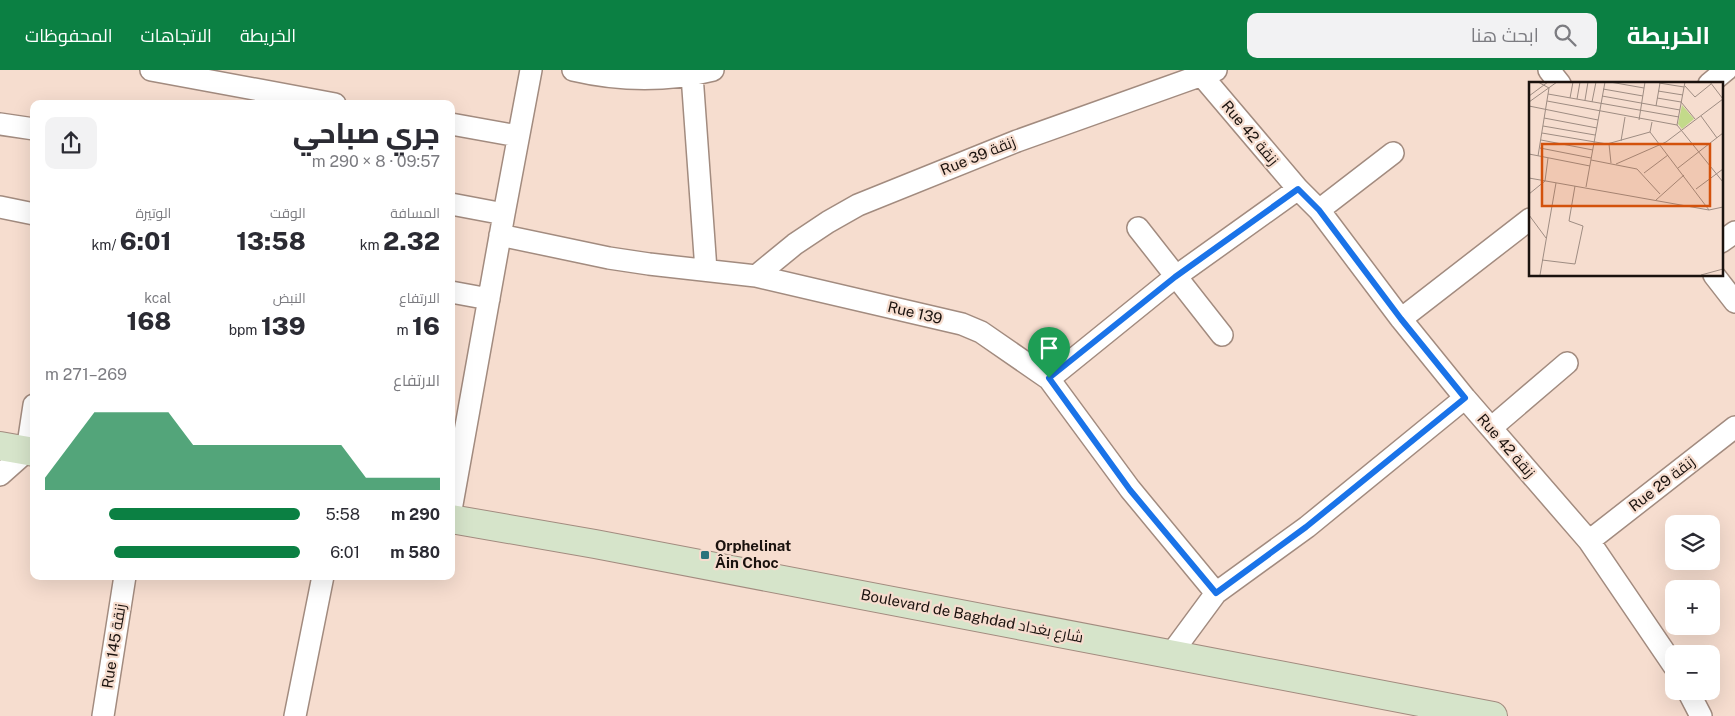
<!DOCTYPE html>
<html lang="ar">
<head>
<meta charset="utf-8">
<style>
  :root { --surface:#fff; --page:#f2f2f3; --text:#2b2b33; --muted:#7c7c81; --accent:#0b8043 }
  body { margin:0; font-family:"Public Sans",Cairo,sans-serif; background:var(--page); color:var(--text); direction:rtl; height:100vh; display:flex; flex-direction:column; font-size:19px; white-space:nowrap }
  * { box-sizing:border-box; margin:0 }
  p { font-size:16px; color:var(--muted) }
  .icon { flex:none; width:28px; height:28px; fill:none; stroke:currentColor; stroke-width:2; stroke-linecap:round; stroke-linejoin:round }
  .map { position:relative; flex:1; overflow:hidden; direction:ltr }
  .side { position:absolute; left:30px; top:30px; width:425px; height:480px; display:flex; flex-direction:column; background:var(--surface); border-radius:10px; box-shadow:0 5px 20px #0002; direction:rtl }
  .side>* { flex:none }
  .fabs { position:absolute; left:1665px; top:445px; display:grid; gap:10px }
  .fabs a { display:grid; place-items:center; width:55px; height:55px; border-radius:10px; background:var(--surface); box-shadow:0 5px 20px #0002; font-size:25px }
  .pin { position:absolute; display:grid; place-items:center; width:42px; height:42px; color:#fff; margin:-51px -21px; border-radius:50% 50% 50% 0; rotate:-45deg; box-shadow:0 0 5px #0007 }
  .pin .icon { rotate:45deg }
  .round { display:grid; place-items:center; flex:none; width:52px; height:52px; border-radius:10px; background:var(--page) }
  .overview { display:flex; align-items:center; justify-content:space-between; height:85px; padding:0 15px }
  h1 { font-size:28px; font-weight:800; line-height:38px }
  .figures { display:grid; grid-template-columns:repeat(3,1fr); gap:8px; height:85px; padding:5px 15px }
  .figures div { display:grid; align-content:center }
  .figures b { font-size:25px; font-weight:800 }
  .figures small { font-size:14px; font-weight:400 }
  .figures p { font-size:14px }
  .chart { height:140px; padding:10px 15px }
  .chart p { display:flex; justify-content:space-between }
  .chart svg { width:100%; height:90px; margin-top:5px; fill:var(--accent); opacity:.7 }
  ul { padding:0 15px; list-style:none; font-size:16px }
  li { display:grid; grid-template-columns:80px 60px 1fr; align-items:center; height:38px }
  li i { height:12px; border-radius:6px; background:var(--accent) }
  header { display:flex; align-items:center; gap:30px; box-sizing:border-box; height:70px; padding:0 25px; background:var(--accent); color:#fff }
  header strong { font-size:24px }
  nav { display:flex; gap:28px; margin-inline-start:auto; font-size:18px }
  .search { width:350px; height:45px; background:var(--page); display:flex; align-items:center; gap:12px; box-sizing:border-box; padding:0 18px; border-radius:10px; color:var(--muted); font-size:19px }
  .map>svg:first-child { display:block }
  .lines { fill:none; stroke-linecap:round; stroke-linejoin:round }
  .street-casing { stroke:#a28b7f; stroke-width:24 }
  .secondary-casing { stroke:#a28b7f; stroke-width:30 }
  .street { stroke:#fff; stroke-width:21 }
  .secondary { stroke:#d6e4ca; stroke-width:28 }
  .route-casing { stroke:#fff; stroke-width:10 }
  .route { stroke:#1a73e8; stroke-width:6 }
  .poi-dot { fill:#2b747c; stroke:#f6ddcf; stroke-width:2 }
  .labels { text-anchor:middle; stroke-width:4.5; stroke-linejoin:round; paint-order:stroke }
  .street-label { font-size:15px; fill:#1a120e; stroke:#f6ddcf }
  .poi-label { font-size:15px; font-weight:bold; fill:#1a120e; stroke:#f6ddcf; text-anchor:start }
  .inset-road { fill:none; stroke:#9e8c82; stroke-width:1 }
  .view { fill:#d3520c; fill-opacity:0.15; stroke:#d3520c; stroke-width:2.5 }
  .inset-edge { fill:none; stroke:#1a120e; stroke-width:2.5 }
</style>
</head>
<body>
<header>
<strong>الخريطة</strong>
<div class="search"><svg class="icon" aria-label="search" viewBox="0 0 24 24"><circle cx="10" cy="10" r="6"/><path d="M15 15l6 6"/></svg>ابحث هنا</div>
<nav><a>الخريطة</a><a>الاتجاهات</a><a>المحفوظات</a></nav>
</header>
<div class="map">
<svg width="1735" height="646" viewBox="0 0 1735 646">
  <rect width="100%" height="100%" fill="#f6ddcf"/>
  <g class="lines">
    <defs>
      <path id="street" d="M151 0 335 34
        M573 0C620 11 666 12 713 0
        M1197 0 1298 119 1319 140 1401 249 1465 328 1589 471 1674 596
        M1549 0 1560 14
        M692 5 706 200
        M1709 14 1726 0
        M0 54 34 59
        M451 54 518 66
        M451 134 504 144
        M0 137 34 144
        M1319 140 1393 83
        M1138 158 1222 265
        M500 165 609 188 649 194 756 206 962 254 981 262 1049 309 1130 419 1216 523
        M1721 172 1735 162
        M1714 205 1735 232
        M756 206 795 174 828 152 858 135 1017 71 1216 0
        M451 222 489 229
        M1401 249 1530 149
        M1049 309 1175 207 1298 119
        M1491 358 1567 293
        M0 405 27 381 34 335
        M451 440 504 144 531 0
        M1589 471 1735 357
        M1171 584 1216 523 1307 457 1465 328
        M1688 621 1701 646
        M103 646 125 506
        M295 646 323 506"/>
      <path id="secondary" d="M0 376 34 382
        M451 449 595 474 1493 646"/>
    </defs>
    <!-- street casing -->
    <use href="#street" class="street-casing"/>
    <!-- secondary casing -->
    <use href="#secondary" class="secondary-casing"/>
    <!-- street -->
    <use href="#street" class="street"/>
    <!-- secondary -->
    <use href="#secondary" class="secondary"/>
  </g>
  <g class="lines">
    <defs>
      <path id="route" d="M1298 119 1319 140 1401 249 1465 328 1306 457 1216 523 1130 420 1049 308 1175 207Z"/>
    </defs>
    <!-- route casing -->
    <use href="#route" class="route-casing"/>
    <!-- route -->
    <use href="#route" class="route"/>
  </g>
  <!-- markers -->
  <rect class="poi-dot" x="700" y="480" width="10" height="10" rx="2.5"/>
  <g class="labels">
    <!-- street labels -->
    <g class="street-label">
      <text transform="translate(1250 63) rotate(50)" y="5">Rue 42 زنقة</text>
      <text transform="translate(978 86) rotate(-22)" y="5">Rue 39 زنقة</text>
      <text transform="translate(915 243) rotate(13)" y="5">Rue 139</text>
      <text transform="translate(1506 376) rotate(49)" y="5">Rue 42 زنقة</text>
      <text transform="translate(1662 414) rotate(-38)" y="5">Rue 29 زنقة</text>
      <text transform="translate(972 546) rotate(11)" y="5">Boulevard de Baghdad شارع بغداد</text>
      <text transform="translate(114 576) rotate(-81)" y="5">Rue 145 زنقة</text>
    </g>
    <!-- poi labels -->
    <g class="poi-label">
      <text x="715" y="481">Orphelinat<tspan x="715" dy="17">Âin Choc</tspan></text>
    </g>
  </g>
  <!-- overview -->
  <g transform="translate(1529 12)">
    <rect width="194" height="194" fill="#f6ddcf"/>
    <path d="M153 23 165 37 153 47 149 42Z" fill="#c3da8a"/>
    <path class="inset-road" d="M9 0 20 6 9 74M81 0 115 6M181 0 194 17M130 1 155 5M156 4 166 15 182 2M74 7 114 14M129 9 154 13M19 12 150 35M0 14 19 0M73 14 151 28M41 16 44 0M128 16 152 20 166 37M48 17 51 0M56 18 59 0M18 19 148 43M0 20 28 0M63 20 67 0M0 24 69 38M127 24 131 1M172 34 188 56M15 36 68 46M110 38 116 0M123 40 121 50 180 128M148 43 194 100M148 43 156 0M14 44 66 53M13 51 78 62 121 50M12 58 64 68M92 59 96 35M80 62 82 81M11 66 62 76M0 72 61 84M62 78 108 87 131 112M87 82 137 60 194 17M149 86 194 51M115 91 139 73M0 96 180 128 194 125M57 105 76 0M167 107 194 87M0 112 16 99 19 76M127 118 155 93M0 133 17 156M13 178 46 182 54 144 40 139 46 104M11 193 27 101M172 193 194 187"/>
    <path class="view" d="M13 62H181V124H13Z"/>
    <rect width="194" height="194" class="inset-edge"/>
  </g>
</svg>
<div class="fabs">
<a><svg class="icon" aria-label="layers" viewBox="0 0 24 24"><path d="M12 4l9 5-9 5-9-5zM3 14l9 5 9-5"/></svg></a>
<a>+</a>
<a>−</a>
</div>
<div class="pin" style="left:1049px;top:308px;background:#1e9e55"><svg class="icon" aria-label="arrive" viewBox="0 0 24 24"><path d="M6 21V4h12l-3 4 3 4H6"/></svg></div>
<section class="side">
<div class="overview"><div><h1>جري صباحي</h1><p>09:57 · 8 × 290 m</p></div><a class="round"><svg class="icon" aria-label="share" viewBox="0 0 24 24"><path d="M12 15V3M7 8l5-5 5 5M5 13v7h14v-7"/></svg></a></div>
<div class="figures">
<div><p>المسافة</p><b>2.32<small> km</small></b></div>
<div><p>الوقت</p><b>13:58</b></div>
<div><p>الوتيرة</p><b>6:01<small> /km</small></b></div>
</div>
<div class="figures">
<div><p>الارتفاع</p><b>16<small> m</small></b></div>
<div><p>النبض</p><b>139<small> bpm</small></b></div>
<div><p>kcal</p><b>168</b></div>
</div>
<div class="chart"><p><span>الارتفاع</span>269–271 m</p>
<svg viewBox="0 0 160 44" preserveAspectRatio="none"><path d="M0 44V38L10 22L20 6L30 6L40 6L50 6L60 22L70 22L80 22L90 22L100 22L110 22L120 22L130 38L140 38L150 38L160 38V44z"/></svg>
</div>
<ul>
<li><b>290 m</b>5:58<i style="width:75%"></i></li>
<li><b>580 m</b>6:01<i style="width:73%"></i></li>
</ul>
</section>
</div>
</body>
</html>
